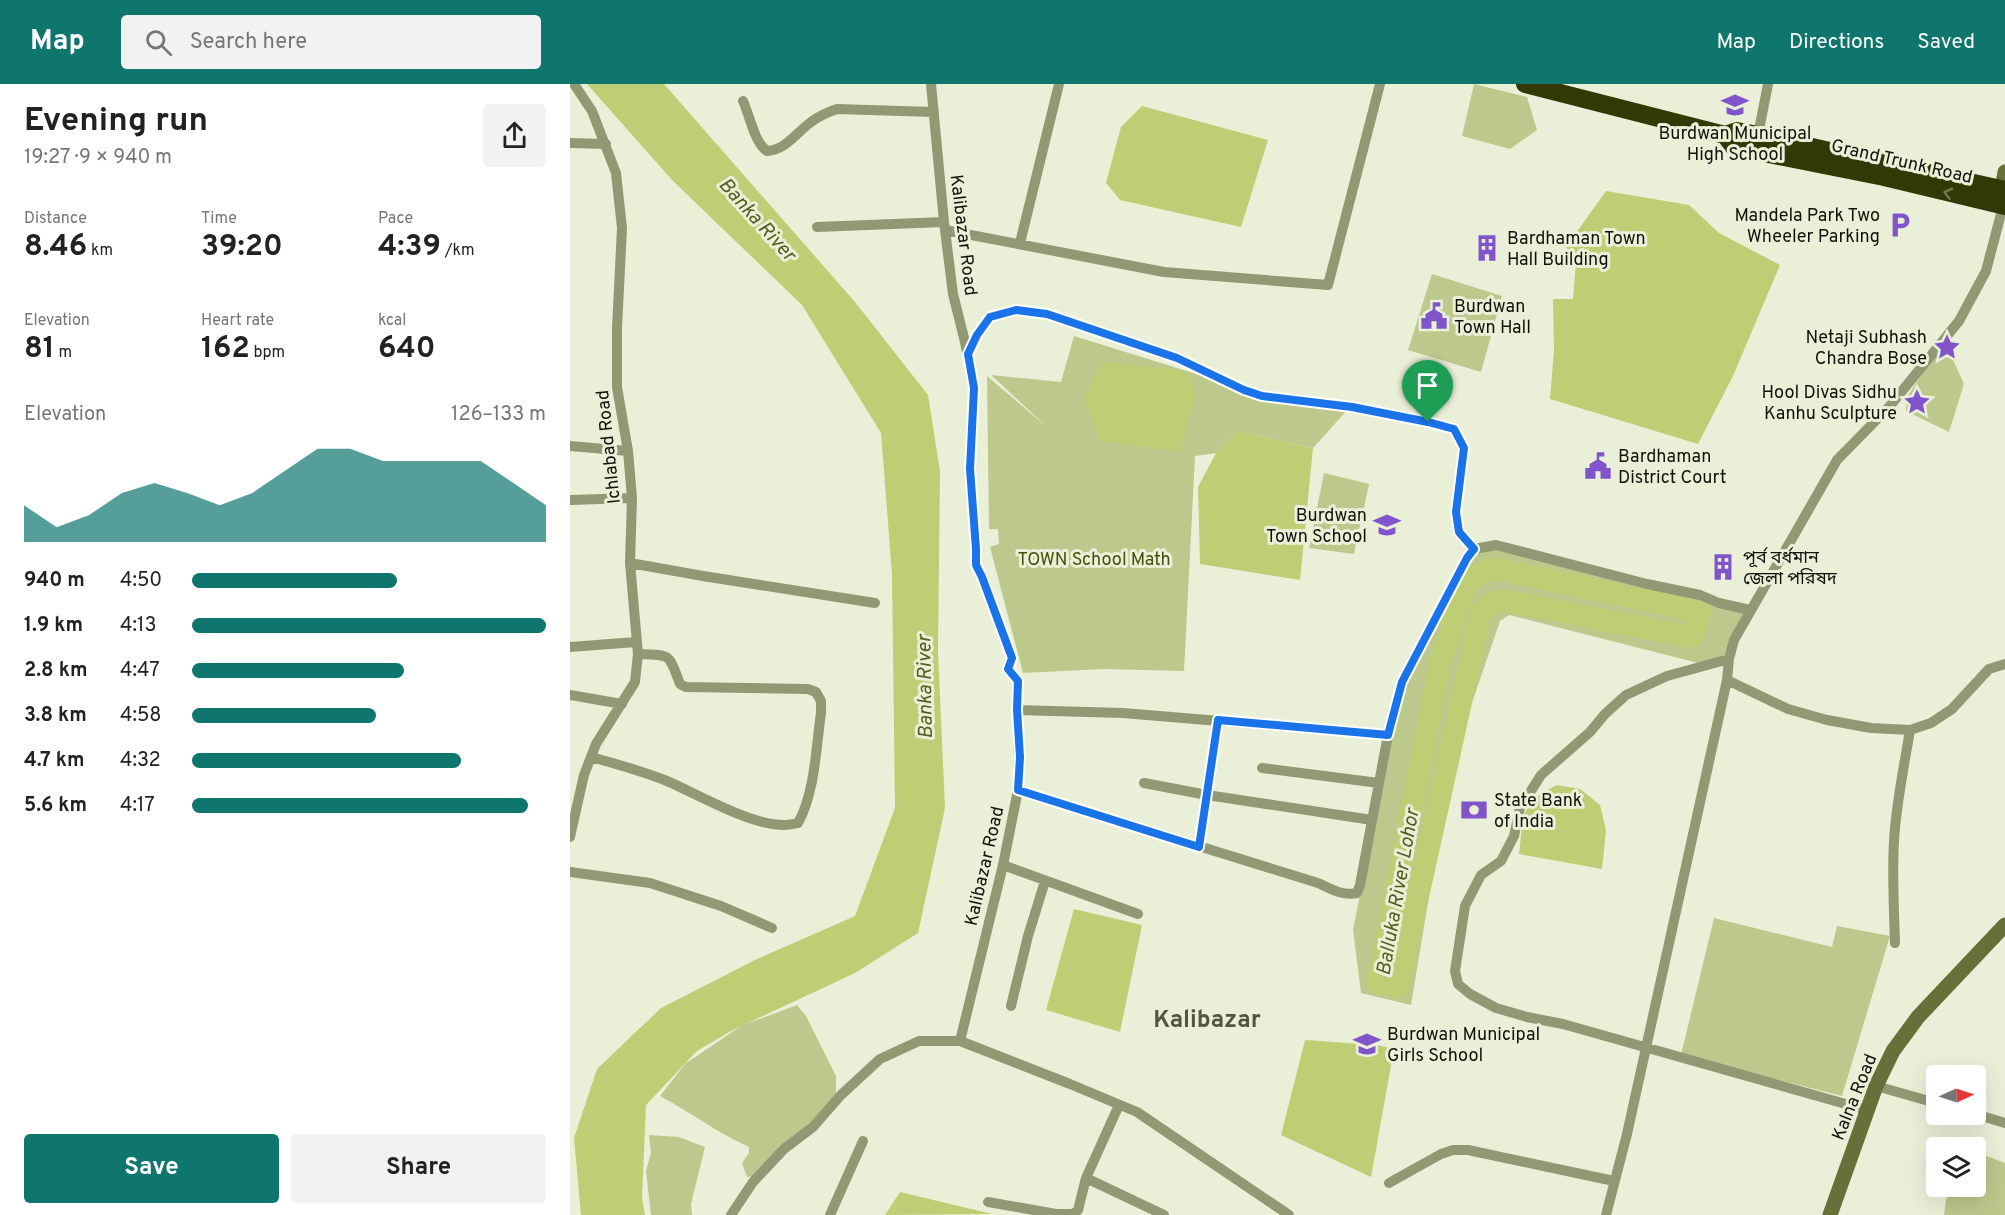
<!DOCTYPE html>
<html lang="en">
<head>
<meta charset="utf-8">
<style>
  :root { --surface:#fff; --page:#f2f2f2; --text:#222; --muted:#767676; --accent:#0f766e }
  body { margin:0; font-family:Overpass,"Noto Sans Bengali",sans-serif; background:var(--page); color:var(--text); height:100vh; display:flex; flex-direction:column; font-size:22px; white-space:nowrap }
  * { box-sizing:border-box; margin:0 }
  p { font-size:20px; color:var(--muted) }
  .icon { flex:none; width:33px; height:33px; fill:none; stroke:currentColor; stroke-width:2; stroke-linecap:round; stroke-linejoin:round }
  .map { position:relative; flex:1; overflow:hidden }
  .drawer { display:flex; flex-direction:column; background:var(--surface); width:570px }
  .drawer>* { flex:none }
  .needle { width:39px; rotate:87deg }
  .fabs { position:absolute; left:1356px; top:981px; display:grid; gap:12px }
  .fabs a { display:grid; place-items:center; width:60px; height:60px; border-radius:6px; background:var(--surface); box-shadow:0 6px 24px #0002; font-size:30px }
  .pin { position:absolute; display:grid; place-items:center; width:51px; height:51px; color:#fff; margin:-62px -26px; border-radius:50% 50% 50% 0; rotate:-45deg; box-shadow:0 0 6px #0007 }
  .pin .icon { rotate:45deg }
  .round { display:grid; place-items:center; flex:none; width:63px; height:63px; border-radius:6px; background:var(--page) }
  .head { display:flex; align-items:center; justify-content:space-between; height:102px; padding:0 24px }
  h1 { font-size:33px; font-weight:700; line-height:45px }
  .metrics { display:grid; grid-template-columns:repeat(3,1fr); gap:9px; height:102px; padding:6px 24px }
  .metrics div { display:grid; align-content:center }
  .metrics b { font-size:30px; font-weight:700 }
  .metrics small { font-size:16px; font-weight:400 }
  .metrics p { font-size:16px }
  .chart { height:168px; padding:12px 24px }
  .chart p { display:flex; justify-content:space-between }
  .chart svg { width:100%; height:108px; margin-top:6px; fill:var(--accent); opacity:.7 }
  .cta { display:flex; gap:12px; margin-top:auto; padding:12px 24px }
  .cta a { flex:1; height:69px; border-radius:6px; background:var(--accent); color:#fff; font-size:24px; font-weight:700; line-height:69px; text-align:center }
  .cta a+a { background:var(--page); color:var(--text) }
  ul { padding:0 24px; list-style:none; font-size:20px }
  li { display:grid; grid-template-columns:96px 72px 1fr; align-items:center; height:45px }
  li i { height:15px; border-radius:8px; background:var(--accent) }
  header { display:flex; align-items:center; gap:36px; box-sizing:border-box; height:84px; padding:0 30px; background:var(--accent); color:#fff }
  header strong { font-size:28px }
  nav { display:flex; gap:33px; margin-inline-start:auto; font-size:21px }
  .search { width:420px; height:54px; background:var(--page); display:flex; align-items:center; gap:15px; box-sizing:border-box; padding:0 21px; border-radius:6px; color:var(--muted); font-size:22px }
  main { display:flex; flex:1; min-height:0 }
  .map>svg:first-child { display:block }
  .green { fill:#bcc88c }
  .water { fill:#bdce74 }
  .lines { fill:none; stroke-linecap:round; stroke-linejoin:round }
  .river { stroke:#bdce74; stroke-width:22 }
  .street { stroke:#919974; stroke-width:10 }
  .secondary { stroke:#667039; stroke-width:15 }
  .highway { stroke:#323906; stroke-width:18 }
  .oneway { stroke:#727950 }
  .route-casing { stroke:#fff; stroke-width:12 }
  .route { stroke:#1a73e8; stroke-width:8 }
  .labels { text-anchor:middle; stroke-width:6; stroke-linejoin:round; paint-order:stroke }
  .poi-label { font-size:18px; fill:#10120a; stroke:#eaf0d8; text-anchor:start }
  .street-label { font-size:18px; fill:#10120a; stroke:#eaf0d8 }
  .park-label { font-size:18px; fill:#46500b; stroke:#eaf0d8 }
  .water-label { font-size:20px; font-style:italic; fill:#535d1d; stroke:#eaf0d8 }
  .district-label { font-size:24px; font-weight:bold; fill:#515641; stroke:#eaf0d8 }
</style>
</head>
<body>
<header>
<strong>Map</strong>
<div class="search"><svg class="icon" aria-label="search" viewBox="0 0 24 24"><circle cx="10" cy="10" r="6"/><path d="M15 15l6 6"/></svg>Search here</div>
<nav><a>Map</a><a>Directions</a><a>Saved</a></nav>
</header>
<main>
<section class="drawer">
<div class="head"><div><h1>Evening run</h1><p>19:27 · 9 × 940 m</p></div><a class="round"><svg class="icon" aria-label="share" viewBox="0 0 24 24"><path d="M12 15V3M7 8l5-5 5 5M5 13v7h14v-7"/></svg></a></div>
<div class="metrics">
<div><p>Distance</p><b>8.46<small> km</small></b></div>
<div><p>Time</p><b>39:20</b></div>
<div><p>Pace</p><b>4:39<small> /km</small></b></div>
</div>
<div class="metrics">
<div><p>Elevation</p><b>81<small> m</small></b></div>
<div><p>Heart rate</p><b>162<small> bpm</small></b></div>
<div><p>kcal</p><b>640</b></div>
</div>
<div class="chart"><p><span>Elevation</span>126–133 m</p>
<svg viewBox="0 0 160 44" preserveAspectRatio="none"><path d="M0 44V29L10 38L20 33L30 24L40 20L50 24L60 29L70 24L80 15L90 6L100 6L110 11L120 11L130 11L140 11L150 20L160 29V44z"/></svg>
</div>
<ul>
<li><b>940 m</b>4:50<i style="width:58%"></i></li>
<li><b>1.9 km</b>4:13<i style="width:100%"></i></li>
<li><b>2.8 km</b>4:47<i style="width:60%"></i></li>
<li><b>3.8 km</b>4:58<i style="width:52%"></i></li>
<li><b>4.7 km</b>4:32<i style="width:76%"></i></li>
<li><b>5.6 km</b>4:17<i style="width:95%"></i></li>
</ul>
<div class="cta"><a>Save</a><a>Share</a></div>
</section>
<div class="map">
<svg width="1435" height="1131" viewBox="0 0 1435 1131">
  <rect width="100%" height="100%" fill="#eaf0d8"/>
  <!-- green -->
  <path class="green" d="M904 0 957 13 967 46 940 65 892 52Z
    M862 190 932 212 911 288 838 266Z
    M504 252 636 293 691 313 780 323 743 364 668 347 646 369 625 372 614 587 533 585 453 589 420 463 429 460 428 445H419L417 292 477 343 421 291 491 298Z
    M1374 256 1394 300 1379 348 1336 327 1337 313Z
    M754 389 799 400 784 470 739 464Z
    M926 461 1180 526 1161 578 1144 583 939 531 930 537 881 680 841 921 791 909 783 846 832 599 897 474Z
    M1144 834 1262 863 1267 842 1320 852 1272 1012 1111 971Z
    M227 921 236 932 266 992V1011L225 1057 184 1092 177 1093 172 1079 179 1069V1063C148 1049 120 1028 90 1012L115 980 171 942Z
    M79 1051 109 1053 135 1063 121 1120 122 1131H81L76 1087 81 1069Z
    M1406 1068 1435 1079V1131H1374L1376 1116 1383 1103 1406 1102Z"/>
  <!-- water -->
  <path class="water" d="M17 0H94L285 218 358 311 370 387 368 568 375 724 348 849 285 889 161 947 127 967 76 1021 72 1114 75 1131H11L4 1054 27 985 91 924 187 875 285 832 325 724 322 490 311 349 232 221 103 97Z
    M572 22 698 56 671 143 550 116 536 99 551 43Z
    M1036 107 1119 121 1149 149 1210 181 1163 292 1128 360 980 315 984 266 983 215H1003L1006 178 996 163Z
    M533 278 617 287 625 311 610 368 530 357 514 314Z
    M668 347 743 364 730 496 630 480 628 403 646 369Z
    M987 701 1010 705 1030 721 1036 746 1032 785 949 770C954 731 949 720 987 701Z
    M504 825 572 841 550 948 476 926Z
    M735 956 807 961 824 965 801 1093 711 1051Z
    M330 1108 422 1130H423L315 1131Z"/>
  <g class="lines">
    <!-- river -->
    <path class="river" d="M928 485 1131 528 1122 553 935 517C921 516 917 520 910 532L828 903 808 899 870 580 894 505 901 494 918 486Z"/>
    <!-- street -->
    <path class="street" d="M361 0 374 138 383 210 395 258 404 305 400 385 406 465V481L413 493 442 574 438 585 448 597 447 626 449 673 448 706 433 781 390 957 500 1000 567 1028 719 1131
      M173 17C180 32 184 58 197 67 216 66 227 48 241 38 249 32 258 28 267 25L364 28
      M1188 51 1198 0
      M0 59 36 60
      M247 143 374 138
      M375 146 594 188 758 201 810 0
      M450 159 489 0
      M398 270 407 251 420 233 445 226 477 230 607 274 674 306 692 312 782 323 858 338 884 346 894 364 886 427 889 448 904 465
      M0 362 58 367
      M0 416 62 414
      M60 479 133 492 305 519
      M0 563 66 558
      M1159 575 1097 592 1056 611 1035 630 1020 648 971 691 950 724 944 752 931 777 911 791 895 822 885 887 888 900 900 910 926 924 957 933 993 940 1297 1026
      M1157 596 1218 625 1257 636 1301 644 1340 646 1361 639 1382 625 1419 585 1435 580
      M0 611 52 620
      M447 626 553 629 818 651 832 599 897 474 904 465 926 461 1077 500 1130 511 1149 519 1180 526
      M21 673C47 680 72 687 97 697 130 711 193 750 228 739 245 709 246 663 251 629V617L246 608 238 605 116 603 110 600C98 569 102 571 68 570
      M692 684 809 699
      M574 699 637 711 802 736
      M448 706 748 799C761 805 772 812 787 809L790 801 818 651
      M0 753 14 691 26 660 65 598 68 570 60 479 62 414 58 367 47 303V244L52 144 46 89 22 27 4 0
      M629 763 648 636
      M433 781 568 830
      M0 788 80 799 151 822 202 844
      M1325 859C1324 825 1322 791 1324 757 1326 720 1334 683 1340 646
      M441 922 458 852 475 797
      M1306 1002 1366 1019
      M1405 1030 1435 1039
      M516 1094 594 1131
      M819 1099 871 1070 883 1066H898L1044 1097
      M418 1118 486 1130H503L508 1126 516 1094 549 1021
      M161 1131 183 1098 214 1065 243 1043 271 1011 310 975 349 957H390
      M260 1131 293 1057
      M1036 1131 1057 1050 1157 596 1159 575 1164 556 1267 376 1319 323 1389 237 1416 187 1433 122"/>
    <!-- secondary -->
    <path class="secondary" d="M1430 115 1435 88
      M1260 1131 1306 1002 1323 967 1348 933 1435 841"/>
    <!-- highway -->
    <path class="highway" d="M955 0 1155 51 1167 47 1188 51 1435 106
      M1155 51 1164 63 1314 93 1435 122"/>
  </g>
  <!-- one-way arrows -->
  <defs><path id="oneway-chevron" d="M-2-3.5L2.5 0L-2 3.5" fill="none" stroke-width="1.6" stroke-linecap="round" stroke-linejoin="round" transform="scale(1.5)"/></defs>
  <use class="oneway" href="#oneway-chevron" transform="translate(1378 109) rotate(-166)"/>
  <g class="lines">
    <defs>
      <path id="route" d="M446 226 477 230 607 274 674 306 692 312 782 323 858 338 884 345 894 364 886 428 889 448 904 465 897 474 832 598 818 651 648 636 629 763 448 706 450 673 447 626 448 597 438 585 442 574 412 493 406 481V465L400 385 404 304 398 270 407 251 420 233Z"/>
    </defs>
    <!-- route casing -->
    <use href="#route" class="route-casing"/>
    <!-- route -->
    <use href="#route" class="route"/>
  </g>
  <!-- icons -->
  <defs>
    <symbol id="school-bare" viewBox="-9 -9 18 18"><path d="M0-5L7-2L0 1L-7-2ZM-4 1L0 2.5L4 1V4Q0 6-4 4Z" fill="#8154cc" stroke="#eaf0d8" stroke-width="2.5" paint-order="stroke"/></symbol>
    <symbol id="parking-bare" viewBox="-9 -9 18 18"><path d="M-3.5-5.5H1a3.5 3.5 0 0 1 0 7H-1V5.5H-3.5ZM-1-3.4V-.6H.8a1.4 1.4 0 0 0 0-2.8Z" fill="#8154cc" stroke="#eaf0d8" stroke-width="2.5" paint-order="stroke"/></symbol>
    <symbol id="building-bare" viewBox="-9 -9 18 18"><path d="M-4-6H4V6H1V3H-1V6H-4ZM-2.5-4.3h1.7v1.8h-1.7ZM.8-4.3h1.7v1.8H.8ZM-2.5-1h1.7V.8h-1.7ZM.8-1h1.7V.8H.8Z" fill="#8154cc" stroke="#eaf0d8" stroke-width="2.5" paint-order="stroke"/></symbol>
    <symbol id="civic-bare" viewBox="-9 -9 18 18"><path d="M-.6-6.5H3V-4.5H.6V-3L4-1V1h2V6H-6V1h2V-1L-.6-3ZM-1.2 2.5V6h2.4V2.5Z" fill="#8154cc" stroke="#eaf0d8" stroke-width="2.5" paint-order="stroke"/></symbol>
    <symbol id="sight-bare" viewBox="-9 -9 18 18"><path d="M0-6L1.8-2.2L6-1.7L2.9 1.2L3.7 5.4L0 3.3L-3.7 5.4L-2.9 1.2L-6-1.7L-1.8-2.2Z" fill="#8154cc" stroke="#eaf0d8" stroke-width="2.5" paint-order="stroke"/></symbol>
    <symbol id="bank-bare" viewBox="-9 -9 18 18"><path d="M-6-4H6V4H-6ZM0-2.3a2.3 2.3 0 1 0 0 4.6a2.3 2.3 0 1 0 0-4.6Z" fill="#8154cc" stroke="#eaf0d8" stroke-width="2.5" paint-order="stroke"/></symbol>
  </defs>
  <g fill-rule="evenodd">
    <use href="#school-bare" x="1146" y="2" width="38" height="38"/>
    <use href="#parking-bare" x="1311" y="122" width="38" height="38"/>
    <use href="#building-bare" x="898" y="145" width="38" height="38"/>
    <use href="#civic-bare" x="845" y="213" width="38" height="38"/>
    <use href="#sight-bare" x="1358" y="244" width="38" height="38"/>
    <use href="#sight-bare" x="1328" y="299" width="38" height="38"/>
    <use href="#civic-bare" x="1009" y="363" width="38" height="38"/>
    <use href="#school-bare" x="798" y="422" width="38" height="38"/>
    <use href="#building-bare" x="1134" y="464" width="38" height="38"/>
    <use href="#bank-bare" x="885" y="707" width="38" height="38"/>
    <use href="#school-bare" x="778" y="941" width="38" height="38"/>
  </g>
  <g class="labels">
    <!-- poi labels -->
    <g class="poi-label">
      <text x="1165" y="55" text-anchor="middle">Burdwan Municipal<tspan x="1165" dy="21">High School</tspan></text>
      <text x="1310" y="137" text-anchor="end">Mandela Park Two<tspan x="1310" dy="21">Wheeler Parking</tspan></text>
      <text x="937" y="160">Bardhaman Town<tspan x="937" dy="21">Hall Building</tspan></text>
      <text x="884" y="228">Burdwan<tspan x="884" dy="21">Town Hall</tspan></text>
      <text x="1357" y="259" text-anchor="end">Netaji Subhash<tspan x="1357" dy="21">Chandra Bose</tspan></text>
      <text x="1327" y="314" text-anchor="end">Hool Divas Sidhu<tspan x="1327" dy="21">Kanhu Sculpture</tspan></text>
      <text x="1048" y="378">Bardhaman<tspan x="1048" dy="21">District Court</tspan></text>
      <text x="797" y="437" text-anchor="end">Burdwan<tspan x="797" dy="21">Town School</tspan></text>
      <text x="1173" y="479">পূর্ব বর্ধমান<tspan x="1173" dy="21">জেলা পরিষদ</tspan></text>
      <text x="924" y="722">State Bank<tspan x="924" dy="21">of India</tspan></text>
      <text x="817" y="956">Burdwan Municipal<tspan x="817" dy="21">Girls School</tspan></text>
    </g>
    <!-- street labels -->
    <g class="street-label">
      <text transform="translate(1332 77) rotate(13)" y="6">Grand Trunk Road</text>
      <text transform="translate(394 151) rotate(83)" y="6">Kalibazar Road</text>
      <text transform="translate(38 363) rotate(-96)" y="6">Ichlabad Road</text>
      <text transform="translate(414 782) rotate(-77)" y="6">Kalibazar Road</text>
      <text transform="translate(1284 1013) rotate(-68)" y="6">Kalna Road</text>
    </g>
    <!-- park labels -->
    <g class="park-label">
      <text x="524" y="481">TOWN School Math</text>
    </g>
    <!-- water labels -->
    <g class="water-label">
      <text transform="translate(188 135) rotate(48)" y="7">Banka River</text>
      <text transform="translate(354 603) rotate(-91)" y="7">Banka River</text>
      <text transform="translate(827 808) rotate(-80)" y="7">Balluka River Lohor</text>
    </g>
    <!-- district labels -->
    <g class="district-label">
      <text x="637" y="943">Kalibazar</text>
    </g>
  </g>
</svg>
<div class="fabs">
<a><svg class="needle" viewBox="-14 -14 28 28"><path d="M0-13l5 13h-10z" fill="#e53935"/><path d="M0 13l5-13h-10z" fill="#767676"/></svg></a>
<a><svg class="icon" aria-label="layers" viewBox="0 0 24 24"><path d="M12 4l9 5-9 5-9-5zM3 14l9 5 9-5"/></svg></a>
</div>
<div class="pin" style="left:858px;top:338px;background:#1e9e55"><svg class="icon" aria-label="arrive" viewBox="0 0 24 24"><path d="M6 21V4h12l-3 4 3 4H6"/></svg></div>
</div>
</main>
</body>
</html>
